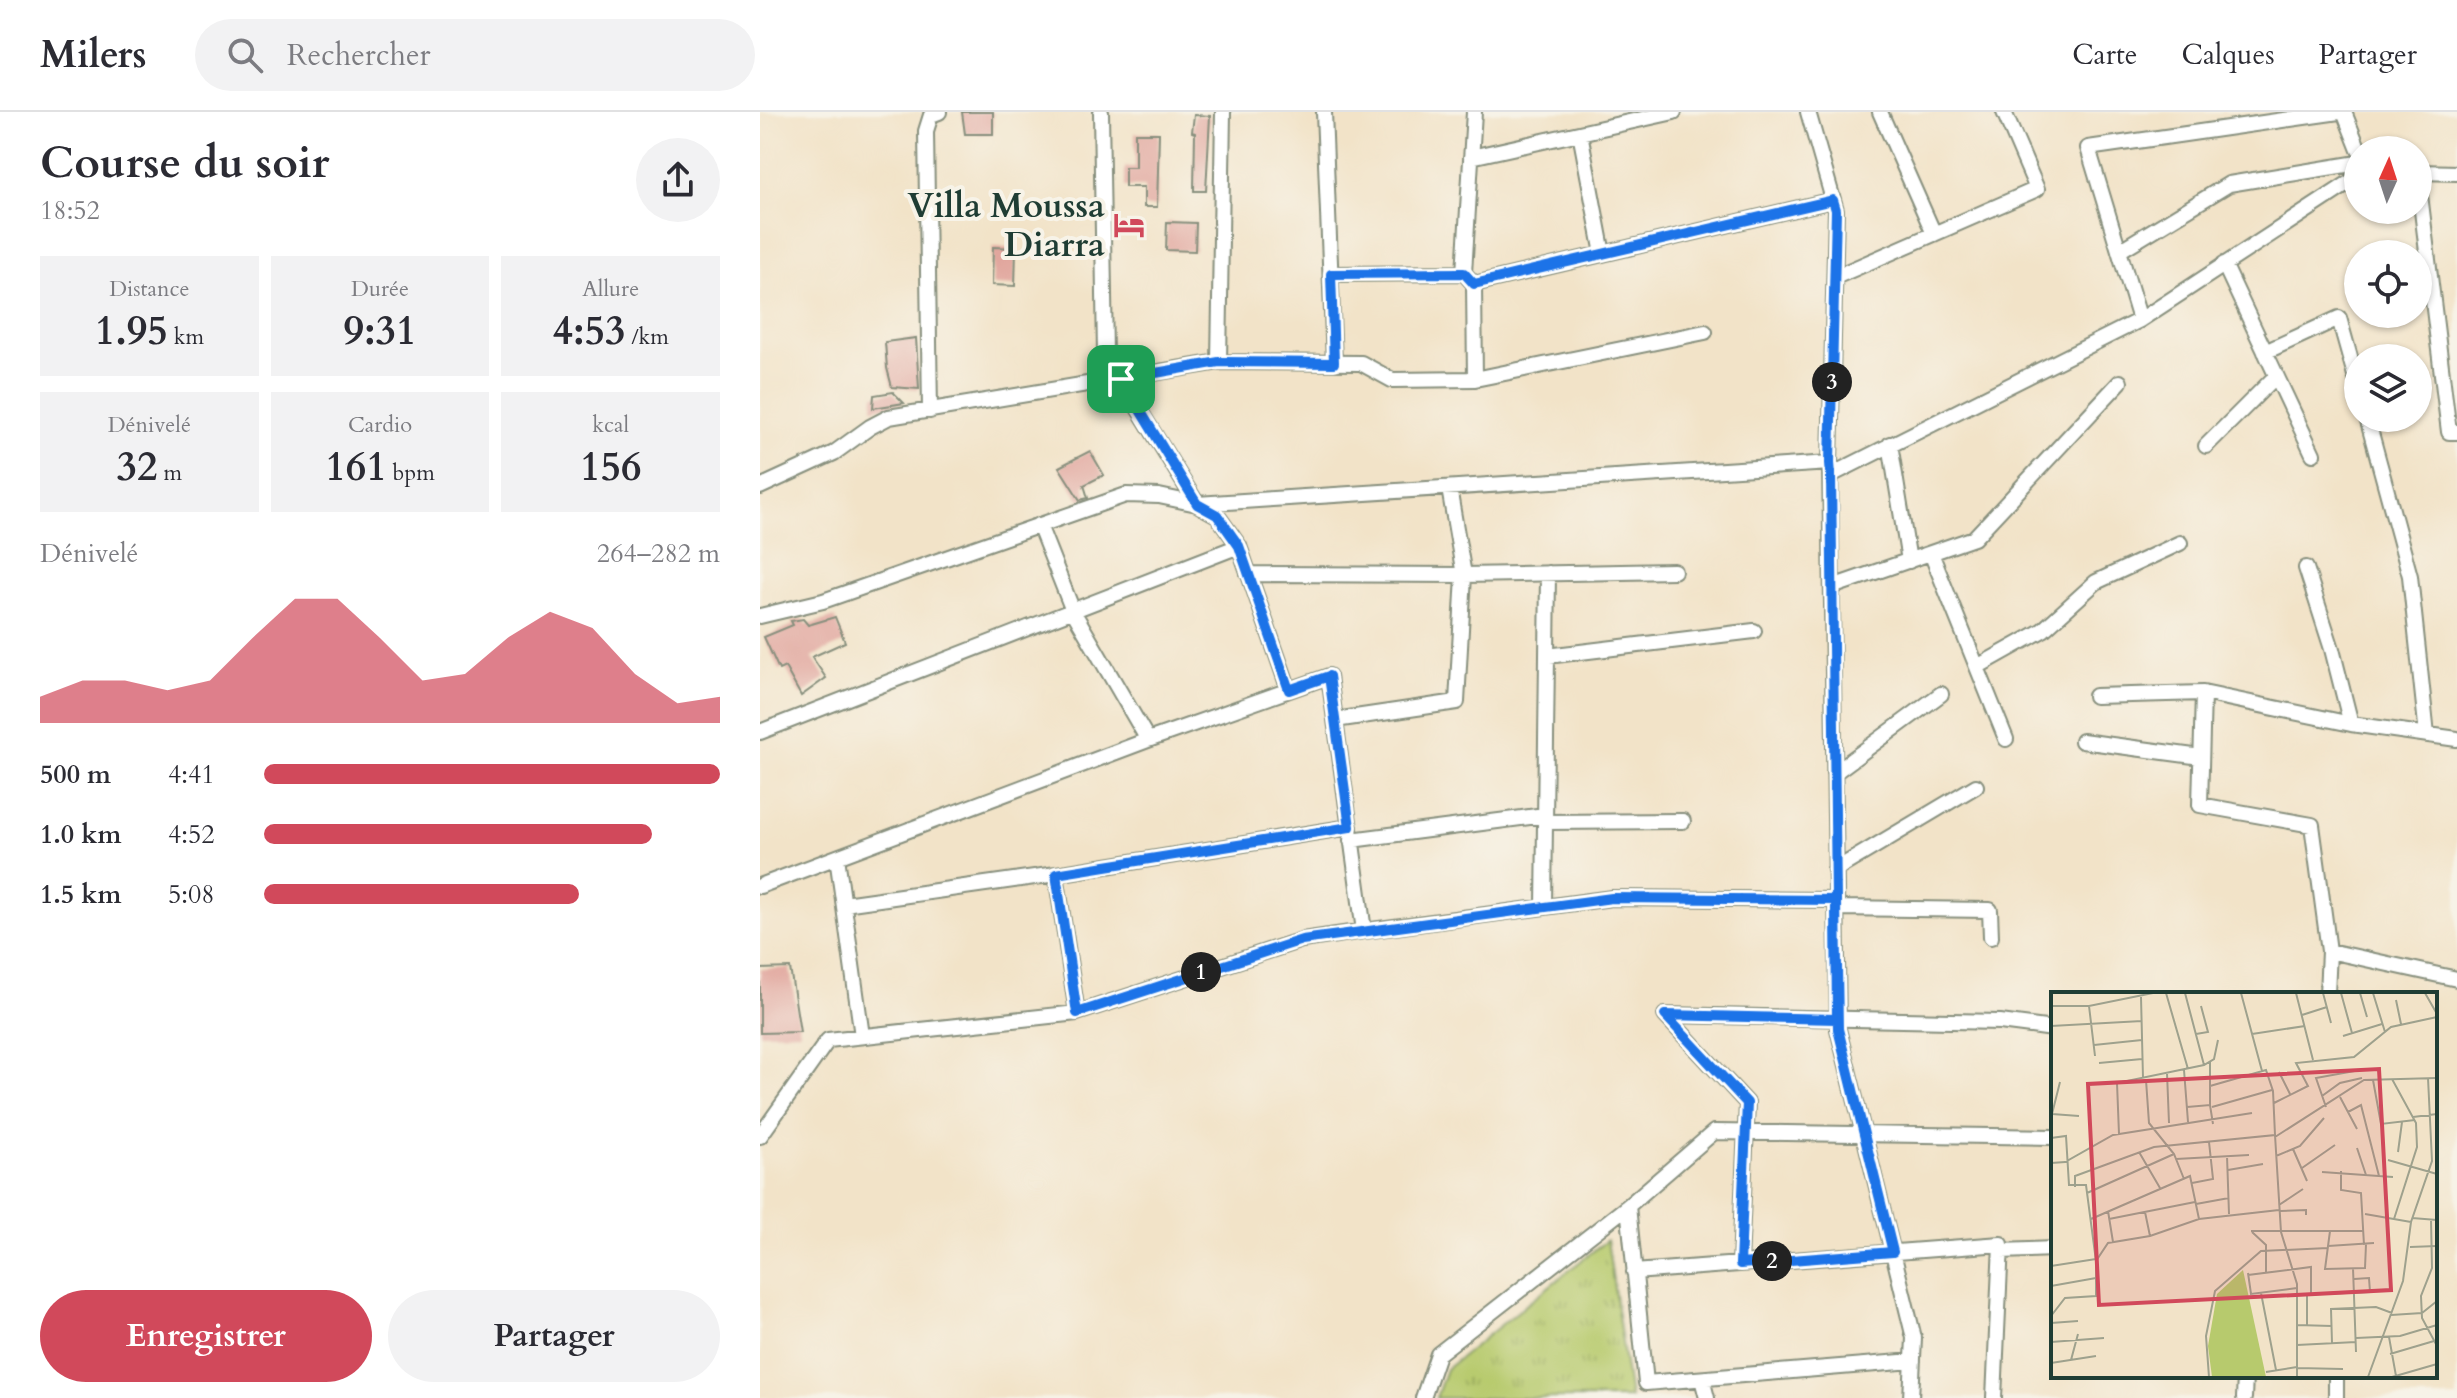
<!DOCTYPE html>
<html lang="fr">
<head>
<meta charset="utf-8">
<style>
  :root { --surface:#fff; --page:#f2f2f3; --text:#2b2b33; --muted:#7c7c81; --line:#e1e1e2; --accent:#d1495b }
  body { margin:0; font-family:Cardo,serif; background:var(--page); color:var(--text); height:100vh; display:flex; flex-direction:column; font-size:30px; white-space:nowrap }
  * { box-sizing:border-box; margin:0 }
  p { font-size:26px; color:var(--muted) }
  .icon { flex:none; width:44px; height:44px; fill:none; stroke:currentColor; stroke-width:2; stroke-linecap:round; stroke-linejoin:round }
  .map { position:relative; flex:1; overflow:hidden }
  .details { display:flex; flex-direction:column; background:var(--surface); width:760px }
  .details>* { flex:none }
  .needle { width:52px; rotate:3deg }
  .tools { position:absolute; left:1584px; top:24px; display:grid; gap:16px }
  .tools a { display:grid; place-items:center; width:88px; height:88px; border-radius:50%; background:var(--surface); box-shadow:0 2px 6px #0004; font-size:40px }
  .pin { position:absolute; display:grid; place-items:center; width:68px; height:68px; color:#fff; margin:-34px; border-radius:16px; box-shadow:0 4px 12px #0006 }
  .km { position:absolute; width:40px; height:40px; margin:-20px; border-radius:50%; background:#222; color:#fff; font-size:22px; line-height:40px; text-align:center }
  .round { display:grid; place-items:center; flex:none; width:84px; height:84px; border-radius:42px; background:var(--page) }
  .head { display:flex; align-items:center; justify-content:space-between; height:136px; padding:0 40px }
  h1 { font-size:44px; font-weight:700; line-height:60px }
  .metrics { display:grid; grid-template-columns:repeat(3,1fr); gap:12px; height:136px; padding:8px 40px }
  .metrics div { display:grid; align-content:center; border-radius:0px; background:var(--page); text-align:center }
  .metrics b { font-size:40px; font-weight:700 }
  .metrics small { font-size:22px; font-weight:400 }
  .metrics p { font-size:22px }
  .chart { height:224px; padding:16px 40px }
  .chart p { display:flex; justify-content:space-between }
  .chart svg { width:100%; height:144px; margin-top:8px; fill:var(--accent); opacity:.7 }
  .cta { display:flex; gap:16px; margin-top:auto; padding:16px 40px }
  .cta a { flex:1; height:92px; border-radius:48px; background:var(--accent); color:#fff; font-size:32px; font-weight:700; line-height:92px; text-align:center }
  .cta a+a { background:var(--page); color:var(--text) }
  ul { padding:0 40px; list-style:none; font-size:26px }
  li { display:grid; grid-template-columns:128px 96px 1fr; align-items:center; height:60px }
  li i { height:20px; border-radius:10px; background:var(--accent) }
  header { display:flex; align-items:center; gap:48px; box-sizing:border-box; height:112px; padding:0 40px; background:var(--surface); border-bottom:2px solid var(--line) }
  header strong { font-size:38px }
  nav { display:flex; gap:44px; margin-inline-start:auto; font-size:28px }
  .search { width:560px; height:72px; background:var(--page); display:flex; align-items:center; gap:20px; box-sizing:border-box; padding:0 28px; border-radius:44px; color:var(--muted); font-size:30px }
  main { display:flex; flex:1; min-height:0 }
  .map>svg:first-child { display:block }
  .park { fill:url(#park-tufts); stroke:#6b8450; stroke-width:2 }
  .building { fill:#e1a69d }
  .lines { fill:none; stroke-linecap:round; stroke-linejoin:round }
  .minor-casing { stroke:#88907e; stroke-width:18 }
  .minor { stroke:#fff; stroke-width:14 }
  .route-casing { stroke:#fff; stroke-width:16 }
  .route { stroke:#1a73e8; stroke-width:10 }
  .labels { text-anchor:middle; stroke-width:8; stroke-linejoin:round; paint-order:stroke }
  .poi-label { font-size:34px; font-weight:bold; fill:#1f3d34; stroke:#f7f3e8; text-anchor:end }
  .inset-road { fill:none; stroke:#9ea18d; stroke-width:2 }
  .view { fill:#d1495b; fill-opacity:0.15; stroke:#d1495b; stroke-width:4 }
  .inset-edge { fill:none; stroke:#1f3d34; stroke-width:4 }
</style>
</head>
<body>
<header>
<strong>Milers</strong>
<div class="search"><svg class="icon" aria-label="search" viewBox="0 0 24 24"><circle cx="10" cy="10" r="6"/><path d="M15 15l6 6"/></svg>Rechercher</div>
<nav><a>Carte</a><a>Calques</a><a>Partager</a></nav>
</header>
<main>
<section class="details">
<div class="head"><div><h1>Course du soir</h1><p>18:52</p></div><a class="round"><svg class="icon" aria-label="share" viewBox="0 0 24 24"><path d="M12 15V3M7 8l5-5 5 5M5 13v7h14v-7"/></svg></a></div>
<div class="metrics">
<div><p>Distance</p><b>1.95<small> km</small></b></div>
<div><p>Durée</p><b>9:31</b></div>
<div><p>Allure</p><b>4:53<small> /km</small></b></div>
</div>
<div class="metrics">
<div><p>Dénivelé</p><b>32<small> m</small></b></div>
<div><p>Cardio</p><b>161<small> bpm</small></b></div>
<div><p>kcal</p><b>156</b></div>
</div>
<div class="chart"><p><span>Dénivelé</span>264–282 m</p>
<svg viewBox="0 0 160 44" preserveAspectRatio="none"><path d="M0 44V36L10 31L20 31L30 34L40 31L50 18L60 6L70 6L80 18L90 31L100 29L110 18L120 10L130 15L140 29L150 38L160 36V44z"/></svg>
</div>
<ul>
<li><b>500 m</b>4:41<i style="width:100%"></i></li>
<li><b>1.0 km</b>4:52<i style="width:85%"></i></li>
<li><b>1.5 km</b>5:08<i style="width:69%"></i></li>
</ul>
<div class="cta"><a>Enregistrer</a><a>Partager</a></div>
</section>
<div class="map">
<svg width="1697" height="1286" viewBox="0 0 1697 1286">
  <defs>
    <pattern id="park-tufts" width="24" height="20" patternUnits="userSpaceOnUse" patternTransform="scale(2)"><rect width="24" height="20" fill="#b7ca6d"/><path d="M3 7l-1-3M5 7V3M7 7l1-3M15 17l-1-3M17 17v-4M19 17l1-3" fill="none" stroke="#9dae5f"/></pattern>
  </defs>
  <rect width="100%" height="100%" fill="#f7f3e8"/>
  <filter id="ink" filterUnits="userSpaceOnUse"><feTurbulence type="fractalNoise" baseFrequency=".0125" numOctaves="2"/><feDisplacementMap in="SourceGraphic" scale="16" xChannelSelector="R" yChannelSelector="G"/><feConvolveMatrix kernelMatrix="1 2 1 2 8 2 1 2 1" color-interpolation-filters="sRGB"/></filter>
  <filter id="wash" filterUnits="userSpaceOnUse"><feTurbulence type="fractalNoise" baseFrequency=".006" numOctaves="4" result="noise"/><feDisplacementMap in="SourceGraphic" scale="32" xChannelSelector="R" yChannelSelector="G"/><feGaussianBlur stdDeviation="1.8" result="paint"/><feColorMatrix in="noise" values="0 0 0 0 0 0 0 0 0 0 0 0 0 0 0 0 0 1.4 0 .05"/><feComposite in="paint" operator="in"/></filter>
  <g filter="url(#wash)">
    <rect width="100%" height="100%" fill="#f2e3c8"/>
    <!-- park -->
    <path class="park" d="M847 1128 870 1286H676L686 1257Z"/>
    <g id="blocks">
      <!-- building -->
      <path class="building" d="M202 0H233V22H205Z
        M434 3 450 4 446 79H434L435 21 432 20Z
        M375 21H399L397 95H384V75H365V55H375Z
        M407 110 436 111 435 139 406 138Z
        M233 135 256 136 255 174 232 173Z
        M156 226 159 277 132 275 127 256 125 230Z
        M133 280 144 291 113 296 114 283Z
        M330 339 344 363 324 373 328 386 320 388 299 355Z
        M75 505 85 530 52 545 66 566 41 584 25 555 19 558 4 525 33 513 31 509 43 507 48 513Z
        M30 856 40 920 0 921V857Z"/>
    </g>
  </g>
  <g filter="url(#ink)">
    <use href="#blocks" fill-opacity="0" stroke="#88907e" stroke-width="2"/>
    <g class="lines">
      <defs>
        <path id="minor" d="M341 0 345 242 437 392 457 403 479 434 529 578
          M564 0 574 251
          M1120 0 1174 122
          M1584 0 1599 38
          M820 21 843 142
          M711 45 914 0
          M1658 60 1697 61
          M1658 66 1689 320H1697
          M1359 139 1469 72 1598 51
          M1464 152 1553 342
          M704 161 714 0
          M571 162 704 161 714 172 715 267
          M1075 165 1277 77 1244 0
          M714 172 1073 88
          M1380 208 1328 36 1579 0
          M1505 240 1579 206 1598 274
          M459 250 463 0
          M170 299 166 19 171 3 179 0
          M1607 306 1650 464 1667 623
          M1130 332 1149 449
          M1446 334 1516 264
          M1070 351 1078 917 1154 1226 1151 1286
          M1071 363 1380 208 1598 65
          M0 375 74 341 110 315 129 305 459 250 601 251 632 268 715 267 945 220
          M279 413 313 499 388 628
          M1171 441 1246 627
          M1546 456 1572 537 1591 612
          M488 462 704 463 914 459
          M1072 475 1214 426 1360 270
          M0 504 63 489 366 383 399 384 437 392 1070 351 1076 98 1048 0
          M787 544 994 519
          M1217 555 1283 518 1336 470 1420 431
          M1443 581 1440 693 1552 713 1569 839 1567 882
          M1335 584 1443 581 1591 612 1697 627
          M575 608 697 590 704 463 689 376
          M0 620 479 434
          M1322 629 1441 645
          M1074 661 1181 582
          M785 710 923 709
          M591 728 785 703
          M77 745 102 924
          M1075 758 1216 674
          M296 762 317 901
          M0 774 388 628 569 564 604 819
          M84 792 296 762 590 715
          M784 795 788 461
          M1076 796 1230 798 1231 825
          M1569 839 1697 867
          M905 903 1240 910 1293 917
          M905 903 987 991 980 1152
          M0 1024 68 928 317 901 542 828 604 819 852 786 1076 788
          M868 1094 886 1271 1153 1249
          M1241 1139 1293 1137
          M874 1160 1241 1132 1234 1286
          M942 1267 947 1286
          M663 1286 678 1242 868 1094 954 1020 1293 1025
          M1484 1286 1485 1264
          M1576 1286V1264"/>
      </defs>
      <!-- minor casing -->
      <use href="#minor" class="minor-casing"/>
      <!-- minor -->
      <use href="#minor" class="minor"/>
    </g>
  </g>
  <g class="lines" filter="url(#ink)">
    <defs>
      <path id="route" d="M361 267 437 392 457 403 479 434 529 578 569 564 590 715 296 762 317 901 542 828 852 786 1076 788 1078 917 1133 1140 980 1152 987 991 905 903 1077 907 1076 796V788L1071 363 1070 351 1076 98 1073 88 714 172 704 161 571 162 574 251 459 250 361 267"/>
    </defs>
    <!-- route casing -->
    <use href="#route" class="route-casing"/>
    <!-- route -->
    <use href="#route" class="route"/>
  </g>
  <!-- icons -->
  <defs>
    <symbol id="hotel-bare" viewBox="-9 -9 18 18"><path d="M-6-4.5h1.5V1H6V5H4.5V3h-9V5H-6ZM-4 0a1.8 1.8 0 1 1 3.6 0ZM.5 0V-2.5h3Q6-2.5 6 0Z" fill="#d1495b" stroke="#f7f3e8" stroke-width="2.5" paint-order="stroke"/></symbol>
  </defs>
  <g fill-rule="evenodd">
    <use href="#hotel-bare" x="347" y="91" width="44" height="44"/>
  </g>
  <g class="labels">
    <!-- poi labels -->
    <g class="poi-label">
      <text x="345" y="105">Villa Moussa<tspan x="345" dy="39">Diarra</tspan></text>
    </g>
  </g>
  <!-- overview -->
  <g transform="translate(1291 880)">
    <rect width="386" height="386" fill="#f2e3c8"/>
    <path d="M192 278 215 385H161L157 354 166 302Z" fill="#b7ca6d"/>
    <path class="inset-road" d="M115 1 137 77M134 1 153 73M190 1 211 79M245 1 262 68M272 1 280 31M290 1 301 41M309 1 316 25M322 1 334 40M374 1 386 22M90 5 92 86M345 8 350 32M1 14H38L102 1M38 14 44 64M251 23 276 15M0 34 91 29M145 42 157 40 150 14M201 42 254 34M292 44 331 32M43 53 91 48M48 71 91 67M133 78 137 130M228 80 239 102M116 81 118 131M341 87 365 131 366 155 343 227M95 88 98 131 123 162 133 187M322 88 330 132 364 128M271 104 289 91 311 86M289 105 306 137M223 111 257 94 245 71 303 65 340 35 386 25M159 113V70M136 115 159 113 162 132M161 115 221 98M275 115 265 86 309 78M297 120 310 113 328 184M1 122 9 90M1 122 28 124M362 125 386 122M68 142 66 91 153 73 163 67 167 48M224 143 230 240 246 292V385M224 145 313 88 386 86M0 146 15 144 18 193H35L45 269V304L14 306 0 324M306 156 315 183M242 157 256 189M88 160 109 196M347 160 351 130M176 164 178 222M225 164 249 154 273 126M125 167 198 163M337 168 386 182M0 171 14 170 62 143 201 121M251 176 284 153M177 178 212 172M290 179V198L310 201 313 253M271 180 342 185M141 191 162 187 158 150M24 195V184L103 155 224 143 222 99 215 78 159 94M36 201 123 162M145 212 178 206M228 213 252 197M57 219 62 250M229 219 255 218V223M94 220 99 244M314 222 360 230M361 226 386 228M40 227 139 184 148 227M58 227 144 210M380 227 381 276 370 304 371 326 386 354M200 239H313M279 239 274 277 314 276 315 252M201 240 215 253V281M277 254 323 251M359 255 386 254M45 269 57 251 99 244 148 227 228 218M0 274 45 267M302 276 305 360M197 281 200 302 246 296M197 283 260 275V303M0 294 45 286M210 301 225 378M246 303 319 300 318 286 303 287M256 303V333M340 323 371 321 386 309M0 331 27 329M246 333 281 334M338 345 345 384M305 346 349 344 386 333M0 350 53 346M281 351 280 317 325 315 341 321M246 353 305 350M339 362 383 349M20 368 27 342M0 371 45 364M246 376 292 377M215 380 246 375M158 385 155 344 164 299 210 259 277 256M317 385 352 289 360 230 381 169 377 86M341 385 386 372"/>
    <path class="view" d="M328 77 340 298 48 313 37 92Z"/>
    <rect width="386" height="386" class="inset-edge"/>
  </g>
</svg>
<div class="tools">
<a><svg class="needle" viewBox="-14 -14 28 28"><path d="M0-13l5 13h-10z" fill="#e53935"/><path d="M0 13l5-13h-10z" fill="#7c7c81"/></svg></a>
<a><svg class="icon" aria-label="locate" viewBox="0 0 24 24"><circle cx="12" cy="12" r="6"/><path d="M12 2v4M12 18v4M2 12h4M18 12h4"/></svg></a>
<a><svg class="icon" aria-label="layers" viewBox="0 0 24 24"><path d="M12 4l9 5-9 5-9-5zM3 14l9 5 9-5"/></svg></a>
</div>
<div class="pin" style="left:361px;top:267px;background:#1e9e55"><svg class="icon" aria-label="arrive" viewBox="0 0 24 24"><path d="M6 21V4h12l-3 4 3 4H6"/></svg></div>
<b class="km" style="left:441px;top:860px">1</b>
<b class="km" style="left:1012px;top:1149px">2</b>
<b class="km" style="left:1072px;top:270px">3</b>
</div>
</main>
</body>
</html>
